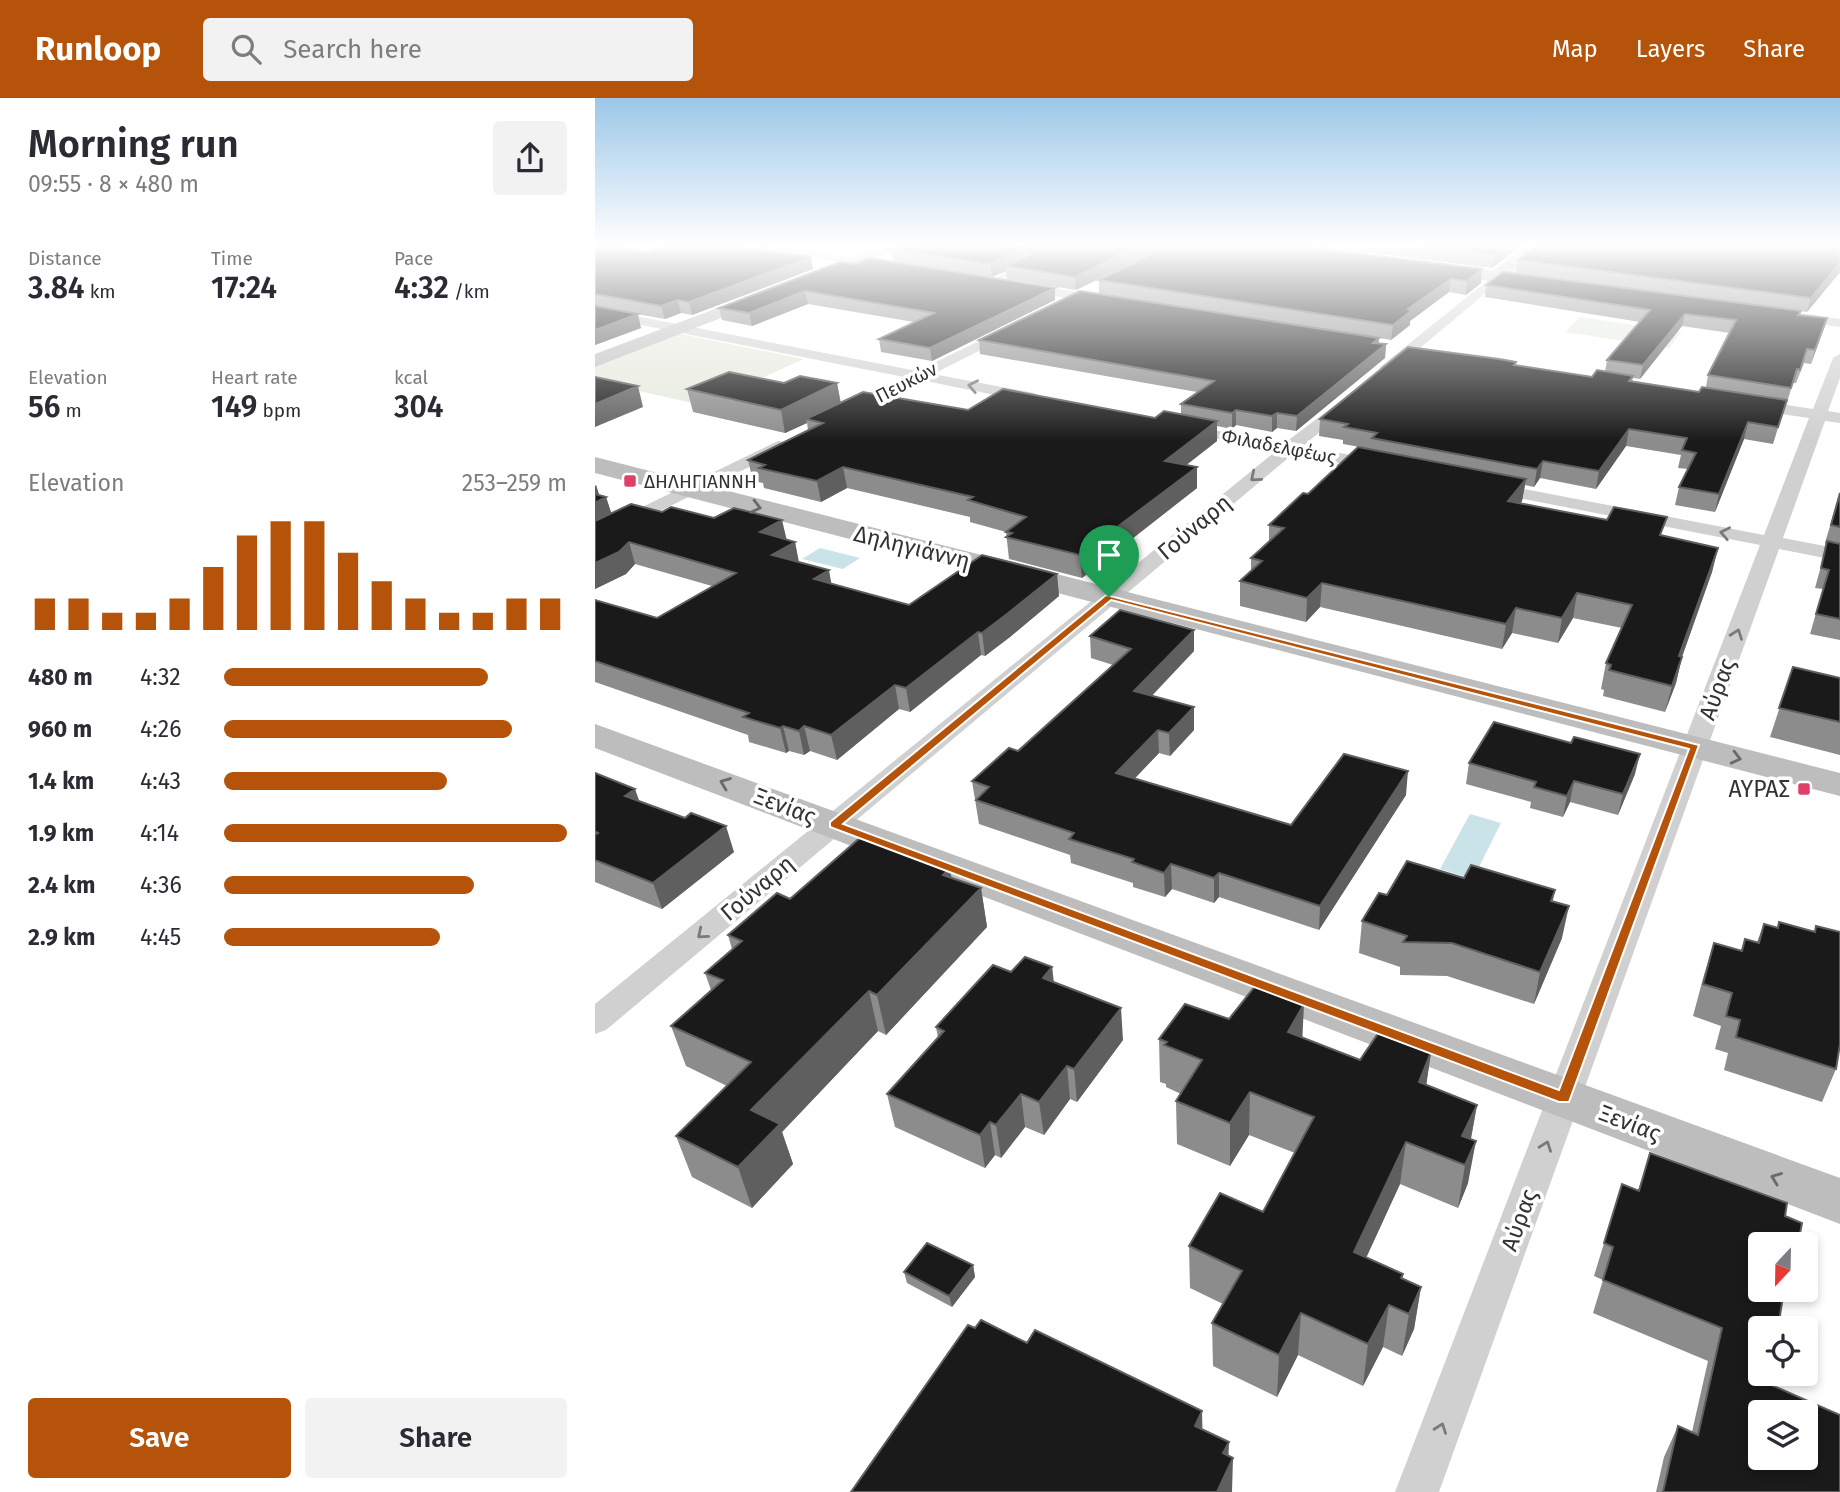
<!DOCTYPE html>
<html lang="en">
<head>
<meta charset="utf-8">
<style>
  :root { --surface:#fff; --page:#f2f2f3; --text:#2b2b33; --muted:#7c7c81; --accent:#b45309 }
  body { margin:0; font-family:"Fira Sans",sans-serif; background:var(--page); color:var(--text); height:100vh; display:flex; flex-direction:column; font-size:26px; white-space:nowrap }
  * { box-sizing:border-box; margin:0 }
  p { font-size:23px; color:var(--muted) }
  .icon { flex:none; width:38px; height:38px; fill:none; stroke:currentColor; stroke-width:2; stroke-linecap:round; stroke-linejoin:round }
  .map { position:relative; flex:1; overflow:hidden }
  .side { display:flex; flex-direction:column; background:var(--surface); width:595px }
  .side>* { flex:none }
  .needle { width:46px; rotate:202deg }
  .fabs { position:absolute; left:1153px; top:1134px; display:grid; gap:14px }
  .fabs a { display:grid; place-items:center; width:70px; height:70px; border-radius:7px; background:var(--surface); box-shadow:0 4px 10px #0003; font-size:35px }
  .pin { position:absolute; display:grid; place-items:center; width:60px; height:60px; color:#fff; margin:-72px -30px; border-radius:50% 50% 50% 0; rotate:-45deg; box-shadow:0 0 7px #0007 }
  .pin .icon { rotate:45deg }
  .round { display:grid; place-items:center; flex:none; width:74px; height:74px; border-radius:7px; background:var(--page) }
  .summary { display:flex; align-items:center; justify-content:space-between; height:119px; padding:0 28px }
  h1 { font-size:38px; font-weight:600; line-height:52px }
  .metrics { display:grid; grid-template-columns:repeat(3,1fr); gap:10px; height:119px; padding:7px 28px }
  .metrics div { display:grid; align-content:center }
  .metrics b { font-size:30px; font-weight:600 }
  .metrics small { font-size:19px; font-weight:400 }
  .metrics p { font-size:19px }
  .chart { height:196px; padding:14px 28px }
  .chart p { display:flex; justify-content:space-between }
  .chart svg { width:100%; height:126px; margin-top:7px; stroke:var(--accent); stroke-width:6 }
  .button { display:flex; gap:14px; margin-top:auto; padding:14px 28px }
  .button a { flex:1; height:80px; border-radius:7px; background:var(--accent); color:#fff; font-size:28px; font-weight:600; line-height:80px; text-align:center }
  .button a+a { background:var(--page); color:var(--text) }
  ul { padding:0 28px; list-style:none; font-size:23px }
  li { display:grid; grid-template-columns:112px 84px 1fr; align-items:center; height:52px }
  li i { height:18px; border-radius:9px; background:var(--accent) }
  header { display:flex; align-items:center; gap:42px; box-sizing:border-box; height:98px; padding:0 35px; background:var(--accent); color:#fff }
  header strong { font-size:33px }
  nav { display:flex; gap:38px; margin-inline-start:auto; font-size:24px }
  .search { width:490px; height:63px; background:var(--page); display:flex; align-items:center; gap:18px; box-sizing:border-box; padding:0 24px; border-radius:7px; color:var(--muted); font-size:26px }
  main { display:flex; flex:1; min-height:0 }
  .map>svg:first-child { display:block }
  .green { fill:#e5e9dc }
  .water { fill:#cae3e9 }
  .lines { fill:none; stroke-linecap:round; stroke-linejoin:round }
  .lane { fill:#d0d0d0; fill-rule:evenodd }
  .street { fill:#d0d0d0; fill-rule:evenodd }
  .secondary { fill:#bdbdbd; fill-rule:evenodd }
  .wall { fill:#8c8c8c; fill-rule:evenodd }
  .shaded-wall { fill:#5f5f5f }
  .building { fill:#1a1a1a; stroke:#5f5f5f; stroke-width:2; fill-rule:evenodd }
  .oneway { stroke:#7a7a7a }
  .oneway2 { stroke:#6a6a6a }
  .route { fill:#b45309; stroke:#fff; stroke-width:2; fill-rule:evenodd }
  .poi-dot { fill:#de4168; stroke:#fff; stroke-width:2.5 }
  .labels { text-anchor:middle; stroke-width:7; stroke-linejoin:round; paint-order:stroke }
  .far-street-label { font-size:19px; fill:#333; stroke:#fff }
  .far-poi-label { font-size:19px; fill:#333; stroke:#fff; text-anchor:start }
  .street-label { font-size:23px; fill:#333; stroke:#fff }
  .poi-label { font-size:23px; fill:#333; stroke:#fff; text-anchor:end }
</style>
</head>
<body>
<header>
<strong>Runloop</strong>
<div class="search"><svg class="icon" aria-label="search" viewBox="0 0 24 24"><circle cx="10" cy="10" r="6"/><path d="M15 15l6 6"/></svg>Search here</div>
<nav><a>Map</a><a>Layers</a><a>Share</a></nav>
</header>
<main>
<section class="side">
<div class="summary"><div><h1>Morning run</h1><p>09:55 · 8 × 480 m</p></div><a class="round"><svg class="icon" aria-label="share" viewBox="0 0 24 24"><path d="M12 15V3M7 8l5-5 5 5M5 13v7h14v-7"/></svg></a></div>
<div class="metrics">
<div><p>Distance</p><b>3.84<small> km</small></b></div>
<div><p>Time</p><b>17:24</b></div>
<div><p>Pace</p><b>4:32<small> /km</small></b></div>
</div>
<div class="metrics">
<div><p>Elevation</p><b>56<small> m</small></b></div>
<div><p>Heart rate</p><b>149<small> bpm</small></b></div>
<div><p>kcal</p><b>304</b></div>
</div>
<div class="chart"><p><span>Elevation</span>253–259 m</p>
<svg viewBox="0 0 160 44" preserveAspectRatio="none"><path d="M5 44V33M15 44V33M25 44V38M35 44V38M45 44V33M55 44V22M65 44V11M75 44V6M85 44V6M95 44V17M105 44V27M115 44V33M125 44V38M135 44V38M145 44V33M155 44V33"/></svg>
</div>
<ul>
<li><b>480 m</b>4:32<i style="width:77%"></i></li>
<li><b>960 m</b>4:26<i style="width:84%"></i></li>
<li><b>1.4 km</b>4:43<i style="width:65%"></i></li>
<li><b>1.9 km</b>4:14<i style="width:100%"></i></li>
<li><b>2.4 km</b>4:36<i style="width:73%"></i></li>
<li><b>2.9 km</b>4:45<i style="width:63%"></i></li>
</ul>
<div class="button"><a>Save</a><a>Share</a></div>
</section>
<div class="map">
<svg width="1245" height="1394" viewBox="0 0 1245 1394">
  <rect width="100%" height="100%" fill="#fff"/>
  <!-- green -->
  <path class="green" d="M985 219 1086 234 1074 250 970 234Z
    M76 234 209 261 106 307 0 283V264Z"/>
  <!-- water -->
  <path class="water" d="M225 450 265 460 248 471 207 461Z
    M875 716 906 725 878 781 845 771Z"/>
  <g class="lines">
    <!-- lane -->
    <path class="lane" d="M427 168 432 169 397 185 392 184Z"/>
    <!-- street -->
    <path class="street" d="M157 148H183L286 164 292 168 286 172Z
      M902 175 930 182 924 186 905 183 795 275H785V269Z
      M424 185 511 198 517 202 511 206 420 192 418 189Z
      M0 210 322 273 415 228 422 232 420 235 338 276 439 295 447 300 439 305 326 282 252 318 244 313 246 310 309 279 0 218Z
      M1198 214 1245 221V229L1193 221V215Z
      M1245 256V280L1233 313 1245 315V325L1230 323 1188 440 1245 451V463L1184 451 844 1394H800L1165 447 893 394 884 389 893 384 1169 437 1214 320 1153 311 1145 306 1153 301 1218 311 1238 260Z
      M752 298 758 300V306L708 348 792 364 795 368 792 372 786 373 698 356 11 932 0 936V906L681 353 581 332V326L691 344Z
      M183 343 189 344 191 348 189 352 0 445V432Z"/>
    <!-- secondary -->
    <path class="secondary" d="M288 148H311L0 269V256Z
      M930 148H948L908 183 902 184 835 175 826 170 835 165 898 173Z
      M0 359 1245 675V698L0 375Z
      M0 626 1245 1080V1126L0 650Z"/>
  </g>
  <!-- wall -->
  <path class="wall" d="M0 148 51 154 218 171 97 217 86 215 70 221 8 210 46 230 0 247Z
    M304 148H571L481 192 412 181 411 173 397 179 298 164 296 151Z
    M572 148 886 185 871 197 854 194 815 223V227L796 242 784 240 783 245 791 246 790 260 701 333 682 330 677 334 641 327 637 331 622 328V343L591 367 602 369V390L487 480 414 461 411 434 375 424V419L252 390 226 404 169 390 168 385 158 383 153 362 213 332 212 325 190 335 98 314 92 291 189 285H242L246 305 373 312 560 320 586 316V306L602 294 385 256 384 242 504 196V182Z
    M722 148H926L897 170Z
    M1245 148V174L1212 214 921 175 923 162Z
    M245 164 460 190V202L337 263 286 254 284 241 319 224 213 206 157 228 127 222 124 210Z
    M891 187 1232 220 1216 266 1209 265 1201 285H1198L1192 304H1191L1178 346 1149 341 1120 414 1080 407 1084 389 1093 371 1083 370 1086 357 1031 348 1001 391 945 380 939 389 930 387 927 403 926 405 1123 450 1117 474 1087 559 1081 585 1070 614 1008 598 1009 592 1006 591 1011 565 1027 530 978 520 963 545 917 535 907 551 725 509 711 524 645 508V483L656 473V460L674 444V427L713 396 776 351 748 346V342L724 338 725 321 921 264 920 267 997 279 1010 274 1012 262 1045 224 890 199ZM1087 228 1135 235 1113 277 1111 289 1104 294 1037 284 1038 280 1045 281Z
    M1 387 4 398 11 399 16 415 67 414 200 444 204 464 236 486 314 507 462 476 464 498 415 539 390 558 386 557 315 614 304 611 242 662 215 653 209 657 194 653 191 655 154 644 153 637 0 584V502L62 520 117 488 40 466 31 476 0 491Z
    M1245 394V542L1215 536 1228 491 1220 490 1232 446 1230 445Z
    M599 532V553L557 598 599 609V632L575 658 564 655 540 680 696 727 811 697 724 832 624 799 619 805 577 791 570 799 538 789V785L476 765 475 757 384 726 377 683 423 653 518 567 496 560 495 538Z
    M1198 569 1245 580V657L1175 639Z
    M874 665 1040 676 1023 717 975 704 968 719 935 710 936 704 871 686Z
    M0 675 44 703 139 754 67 811 0 784Z
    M356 780 386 790 392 829 291 937 283 933 187 1034 198 1066 157 1110 97 1079 81 1038 132 988 91 968 76 928 116 892 110 875 137 851 133 837 195 801Z
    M869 780 960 792 958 803 967 840 939 906 852 878 805 877V869L764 855 767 823 792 797Z
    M1184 824 1219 834 1221 828 1241 971 1227 1004 1129 972 1133 955 1120 951 1126 928 1098 918 1109 877 1119 845 1146 853 1150 841 1162 844 1169 826 1182 830Z
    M457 869 459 884 528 942 482 1004 475 1001 449 1037 430 1029 406 1060 400 1057 390 1070 300 1029 292 996 343 940 341 929 416 874Z
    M634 921 707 940 765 962 836 954 831 987 882 1007 876 1041 873 1085 863 1110 805 1086 771 1160 808 1176 807 1181 826 1189 819 1231 807 1258 788 1249 768 1288 703 1257 682 1299 618 1268 617 1225 628 1206 595 1190 594 1148 668 1114 700 1055 654 1037 635 1068 582 1046 581 1003 586 996 571 989V986L565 984 564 941Z
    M1055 1055 1166 1146 1174 1286 1245 1394H1061L1069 1359 1083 1328 1097 1334 1113 1263 998 1215 1008 1182 999 1178 1027 1086 1043 1093Z
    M378 1167 380 1179 357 1209 312 1185 309 1174Z"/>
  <!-- shaded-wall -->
  <path class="shaded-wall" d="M544 148H571L481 192 480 179Z
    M911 148H926L897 170 899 157Z
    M430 151 432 164 411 168V173L397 179 395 166Z
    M216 159 218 171 97 217 94 204Z
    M1245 165V174L1212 214 1216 200Z
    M887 171 886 185 871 197 872 183Z
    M856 181 854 194 815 223V227L796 242 798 227 813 211Z
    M460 190V202L337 263 335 250Z
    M210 193 213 206 157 228 154 215Z
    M83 202 86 215 70 221 66 208Z
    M43 216 46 230 0 247V232Z
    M1090 216 1087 228 1045 281 1048 267Z
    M1232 220 1228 233 1216 266 1220 252Z
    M784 240 783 253 791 246 790 260 701 333 702 318Z
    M242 285 246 308 211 321 212 325 190 335 186 312Z
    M43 288 48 309 0 329V306Z
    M641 312V327L637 331V315Z
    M682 315V330L677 334V318Z
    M622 323V343L571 383 570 363Z
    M1153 324 1149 341 1120 414 1124 396Z
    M1034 331 1031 348 1001 391 1004 373Z
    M948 363 945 380 939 389 942 371Z
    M248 369 252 390 226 404 222 383Z
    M602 369V390L487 480 485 457Z
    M931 381 927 403 910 426 913 403Z
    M1 387 6 402 11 399 18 420 0 429V388Z
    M187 422 192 443 165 434Z
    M34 444 40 466 31 476 0 491V465Z
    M200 444 204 466 177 457Z
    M1123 450 1117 474 1078 584 1084 558Z
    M234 472 238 495 219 481Z
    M462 476 464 498 415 539 390 558 387 535Z
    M727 485 725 509 711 524 712 500Z
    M982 495 978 520 963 545 967 520Z
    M921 510 917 535 907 551 911 526Z
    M599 532V553L540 615 539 593Z
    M383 534 386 557 315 614 311 590Z
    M1087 559 1081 585 1070 614 1077 588Z
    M300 587 304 611 242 662 236 637Z
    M599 609V632L575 658 574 635Z
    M188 628 194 653 191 655 185 630Z
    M209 628 215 653 209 657 204 633Z
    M563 632 564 655 523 698 521 675Z
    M1045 656 1040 676 1023 717 1028 696Z
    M813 673 811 697 724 832 725 808Z
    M979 683 975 704 968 719 972 698Z
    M40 691 49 716 30 698Z
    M131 728 139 754 67 811 58 785Z
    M576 766 577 791 570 799 569 775Z
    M355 770 361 809 348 777Z
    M624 775V799L619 805V780Z
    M386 790 392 829 291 937 282 897Z
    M974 808 967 840 939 906 945 874Z
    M457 869 460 901 448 880Z
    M274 893 283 933 187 1034 198 1066 157 1110 143 1069 156 1012Z
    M709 906 707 948 693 934Z
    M526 910 528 942 482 1004 479 971Z
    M836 954 830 996 824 984Z
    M472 968 475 1001 449 1037 444 1004Z
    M655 994 654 1037 635 1068V1025Z
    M426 996 430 1029 406 1060 401 1027Z
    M882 1007 874 1050 867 1038Z
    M395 1024 400 1057 390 1070 385 1037Z
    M881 1043 873 1085 863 1110 870 1067Z
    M811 1044 805 1086 754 1197 759 1154Z
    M378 1167 380 1179 357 1209 354 1198Z
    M826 1189 819 1231 807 1258 814 1216Z
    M794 1207 788 1249 768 1288 773 1246Z
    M706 1215 703 1257 682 1299 684 1257Z
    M607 1313 608 1355 600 1328Z
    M634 1344 633 1369 638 1360 637 1394H622L628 1355Z"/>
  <!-- building -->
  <path class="building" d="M0 148H20L51 154 70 148H138L216 159 94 204 83 202 66 208 0 196Z
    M304 148H544L480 179 411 168 437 156 430 151 395 166 296 151Z
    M572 148H704L887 171 872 183 856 181 813 211 816 213 798 227 504 182Z
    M823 148H911L899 157Z
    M939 148H1245V165L1216 200 923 162Z
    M274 160 460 190 335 250 284 241 339 215 210 193 154 215 124 210 245 164 260 166Z
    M908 174 1206 213 1203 217 1232 220 1220 252 1212 251 1205 272 1202 271 1196 290 1113 277 1141 222 1090 216 1048 267 1012 262 1055 212 891 187Z
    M485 193 784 240 778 245 791 246 702 318 682 315 677 318 641 312 637 315 586 306 619 283 384 242Z
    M0 208 43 216 0 232Z
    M813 249 904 261 921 264 919 267 997 279 1002 272 1038 278 1034 283 1104 294 1107 289 1192 302 1183 329 1153 324 1124 396 1084 389 1101 355 1087 352 1092 340 1034 331 1004 373 948 363 942 371 777 340 782 335 749 329 753 326 725 321Z
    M134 274 189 285 205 278 242 285 186 312 92 291Z
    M0 279 43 288 0 306Z
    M408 291 560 320 569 313 622 323 570 363 602 369 485 457 411 439 417 435 411 434 431 419 373 402 378 399 248 369 222 383 164 370 170 367 153 362 228 325 211 321 268 294 373 312Z
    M763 349 931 381 913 403 1012 422 1019 409 1072 419 1065 437 1123 450 1084 558 1087 559 1077 588 1014 572 1016 567 1011 565 1037 507 982 495 967 520 921 510 911 526 727 485 712 500 645 483 667 463 656 460 689 430 674 427 708 395 713 396Z
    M1245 395V429L1236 427Z
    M0 396 11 399 0 405Z
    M36 406 67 414 76 409 119 420 139 410 187 422 165 434 200 444 177 457 234 472 219 481 314 507 387 457 462 476 412 516 387 535 383 534 311 590 300 587 236 637 209 628 204 633 188 628 185 630 148 619 154 615 0 563V502L62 520 141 475 34 444 24 454 0 465V423Z
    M1232 443 1245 446V521L1221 516 1234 472 1226 470Z
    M525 512 599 532 539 593 599 609 574 635 563 632 521 675 696 727 749 656 813 673 725 808 624 775 619 780 576 766 569 775 537 764 539 761 474 741 479 735 381 702 394 689 377 683 414 650 423 653 536 551 495 538Z
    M1198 569 1245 580V624L1184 610Z
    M899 624 976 645 979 639 1045 656 1028 696 979 683 972 698 939 689 941 684 874 665Z
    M0 675 40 691 30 698 90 720 96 715 131 728 58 785 0 762V737L3 735 0 733Z
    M266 739 355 770 348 777 386 790 282 897 274 893 156 1012 185 1026 143 1069 81 1038 156 964 76 928 128 882 110 875 147 843 133 837 182 795 195 801Z
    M812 763 869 780 876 767 960 792 956 803 974 808 945 874 857 845 808 844 812 838 767 823 784 795 792 797Z
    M1184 824 1220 834 1221 828 1245 834V946L1241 971 1141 939 1145 922 1131 918 1137 895 1108 886 1119 845 1147 853 1150 841 1164 845 1169 826 1183 830Z
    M430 859 457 869 448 880 526 910 479 971 472 968 444 1004 426 996 401 1027 395 1024 385 1037 292 996 349 933 341 929 398 867 416 874Z
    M661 887 709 906 693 934 765 962 784 934 836 954 824 984 882 1007 867 1038 881 1043 870 1067 811 1044 759 1154 808 1176 806 1180 826 1189 814 1216 794 1207 773 1246 706 1215 684 1257 617 1225 647 1173 594 1148 625 1095 668 1114 719 1019 655 994 635 1025 581 1003 607 962 569 947 572 944 564 941 590 906 634 921Z
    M1055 1055 1192 1105 1190 1118 1207 1125 1203 1146H1166V1192H1189L1183 1230H1166V1276H1176L1174 1286 1245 1317V1394H1068L1083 1328 1103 1337 1127 1230 1008 1182 1018 1149 1009 1145 1027 1086 1044 1093ZM1166 1314H1211V1360H1166Z
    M332 1145 378 1167 354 1198 309 1174Z
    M386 1222 432 1245 440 1232 607 1313 600 1328 634 1344 628 1355 638 1360 622 1394H256L373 1227 380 1230Z"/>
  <!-- one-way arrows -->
  <defs><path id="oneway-chevron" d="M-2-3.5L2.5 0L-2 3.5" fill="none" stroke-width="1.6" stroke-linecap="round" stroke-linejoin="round" transform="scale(1.75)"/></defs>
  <g class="oneway">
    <use href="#oneway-chevron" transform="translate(378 288) rotate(-169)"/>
    <use href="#oneway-chevron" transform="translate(660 379) rotate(140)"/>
    <use href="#oneway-chevron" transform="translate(1130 435) rotate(-169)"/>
    <use href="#oneway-chevron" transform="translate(1142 536) rotate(-70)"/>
    <use href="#oneway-chevron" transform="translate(107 836) rotate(140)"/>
    <use href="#oneway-chevron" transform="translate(951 1048) rotate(-70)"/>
    <use href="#oneway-chevron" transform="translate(846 1330) rotate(-70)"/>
  </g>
  <g class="oneway2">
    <use href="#oneway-chevron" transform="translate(161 409) rotate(14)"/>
    <use href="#oneway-chevron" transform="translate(1141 660) rotate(14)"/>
    <use href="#oneway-chevron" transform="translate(130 685) rotate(-159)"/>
    <use href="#oneway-chevron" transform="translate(1181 1080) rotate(-159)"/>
  </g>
  <!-- sky -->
  <linearGradient id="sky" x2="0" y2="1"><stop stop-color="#9cc7e8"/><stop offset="0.43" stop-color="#fff"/><stop offset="1" stop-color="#fff" stop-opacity="0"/></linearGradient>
  <rect width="1245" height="343" fill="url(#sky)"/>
  <!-- route -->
  <path class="route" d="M511 497 1104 647 974 1004H964L235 729V724ZM516 502 1094 651 964 992 248 726Z"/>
  <!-- markers -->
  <g class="poi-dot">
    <rect x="28" y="376" width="14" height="14" rx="3.5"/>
    <rect x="1202" y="684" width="14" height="14" rx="3.5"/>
  </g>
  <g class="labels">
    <!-- far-street labels -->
    <g class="far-street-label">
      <text transform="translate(311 284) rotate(-27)" y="7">Πευκών</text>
      <text transform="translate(684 348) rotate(11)" y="7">Φιλαδελφέως</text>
    </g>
    <!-- far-poi labels -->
    <g class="far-poi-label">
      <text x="49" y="390">ΔΗΛΗΓΙΑΝΝΗ</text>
    </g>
    <!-- street labels -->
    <g class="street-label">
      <text transform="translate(599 429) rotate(-40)" y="8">Γούναρη</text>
      <text transform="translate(317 449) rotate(14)" y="8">Δηληγιάννη</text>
      <text transform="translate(1122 591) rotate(-70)" y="8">Αύρας</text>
      <text transform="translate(190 708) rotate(21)" y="8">Ξενίας</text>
      <text transform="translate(162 790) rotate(-40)" y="8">Γούναρη</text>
      <text transform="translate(1035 1025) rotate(21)" y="8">Ξενίας</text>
      <text transform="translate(924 1122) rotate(-70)" y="8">Αύρας</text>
    </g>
    <!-- poi labels -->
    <g class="poi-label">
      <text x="1195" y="699">ΑΥΡΑΣ</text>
    </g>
  </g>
</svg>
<div class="fabs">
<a><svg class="needle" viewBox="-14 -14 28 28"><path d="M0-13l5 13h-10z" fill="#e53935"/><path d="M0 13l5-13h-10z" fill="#7c7c81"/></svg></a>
<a><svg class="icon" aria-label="locate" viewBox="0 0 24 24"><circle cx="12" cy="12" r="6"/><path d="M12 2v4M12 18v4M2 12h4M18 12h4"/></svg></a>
<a><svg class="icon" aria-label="layers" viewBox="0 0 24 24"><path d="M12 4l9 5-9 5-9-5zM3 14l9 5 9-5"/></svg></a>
</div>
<div class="pin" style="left:514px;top:499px;background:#1e9e55"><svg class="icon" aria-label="arrive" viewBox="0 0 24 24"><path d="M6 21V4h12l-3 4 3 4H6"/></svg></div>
</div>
</main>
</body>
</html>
